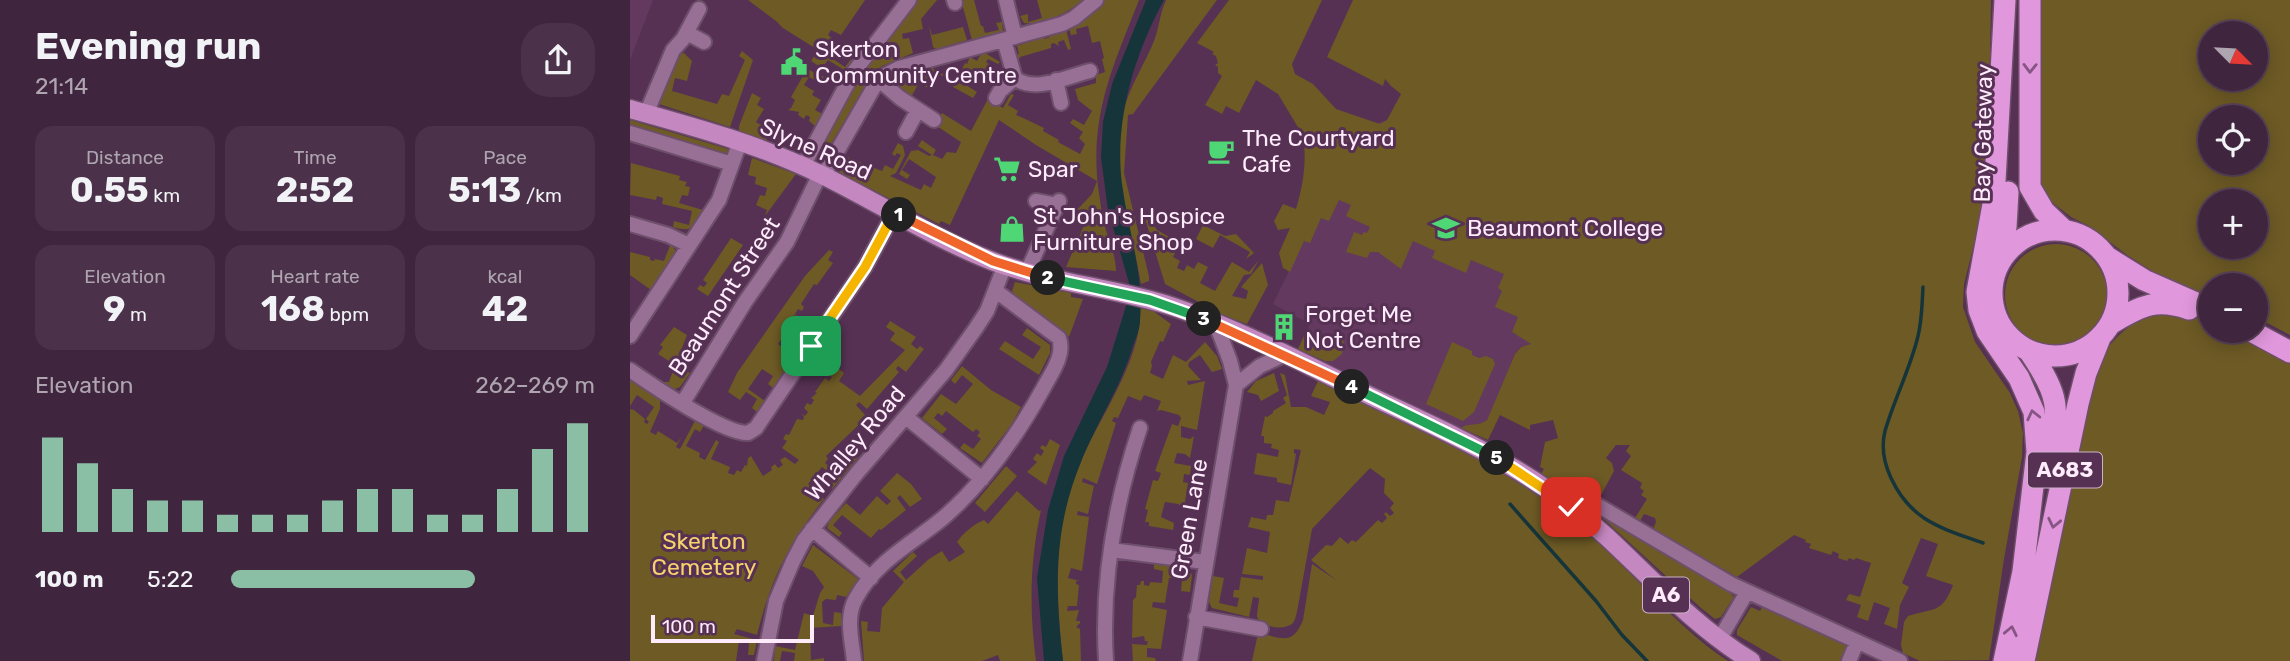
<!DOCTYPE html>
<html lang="en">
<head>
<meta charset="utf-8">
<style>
  :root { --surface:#40253e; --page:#4b3149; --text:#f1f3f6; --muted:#aea5b0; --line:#594258; --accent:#8abfa5 }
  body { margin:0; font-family:Rubik,sans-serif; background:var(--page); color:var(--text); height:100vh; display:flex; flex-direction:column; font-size:26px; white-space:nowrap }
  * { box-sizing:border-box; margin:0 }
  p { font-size:23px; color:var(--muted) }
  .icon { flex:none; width:38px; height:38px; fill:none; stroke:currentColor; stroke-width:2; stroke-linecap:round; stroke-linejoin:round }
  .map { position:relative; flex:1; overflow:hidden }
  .sheet { display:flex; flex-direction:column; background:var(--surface); width:630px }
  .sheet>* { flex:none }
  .needle { width:46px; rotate:114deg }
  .controls { position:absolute; left:1568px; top:21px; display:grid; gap:14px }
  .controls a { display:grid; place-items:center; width:70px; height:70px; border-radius:50%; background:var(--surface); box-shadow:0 4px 18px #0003,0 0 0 2px var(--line); font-size:35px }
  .scale { position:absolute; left:21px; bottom:18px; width:163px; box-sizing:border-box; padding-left:7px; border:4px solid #feebfb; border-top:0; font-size:19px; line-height:24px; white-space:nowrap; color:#feebfb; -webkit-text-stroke:5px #563153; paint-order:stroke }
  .pin { position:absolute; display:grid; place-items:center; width:60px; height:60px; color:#fff; margin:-30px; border-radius:14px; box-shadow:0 4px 10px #0006 }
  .km { position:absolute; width:35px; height:35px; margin:-18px; border-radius:50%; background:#222; color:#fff; font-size:19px; line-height:35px; text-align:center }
  .round { display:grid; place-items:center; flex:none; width:74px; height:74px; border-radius:28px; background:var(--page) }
  .summary { display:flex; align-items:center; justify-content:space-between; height:119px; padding:0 35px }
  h1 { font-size:38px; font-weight:700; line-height:52px }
  .figures { display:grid; grid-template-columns:repeat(3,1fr); gap:10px; height:119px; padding:7px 35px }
  .figures div { display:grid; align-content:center; border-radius:18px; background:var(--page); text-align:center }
  .figures b { font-size:35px; font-weight:700 }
  .figures small { font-size:19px; font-weight:400 }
  .figures p { font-size:19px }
  .chart { height:196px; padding:14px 35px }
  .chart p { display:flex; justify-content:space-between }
  .chart svg { width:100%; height:126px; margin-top:7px; stroke:var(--accent); stroke-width:6 }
  ul { padding:0 35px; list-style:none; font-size:23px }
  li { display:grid; grid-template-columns:112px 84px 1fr; align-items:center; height:52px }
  li i { height:18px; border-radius:9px; background:var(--accent) }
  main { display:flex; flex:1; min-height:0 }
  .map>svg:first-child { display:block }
  .built { fill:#633960 }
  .green { fill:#6d5a25; fill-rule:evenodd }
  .water { fill:#15353a }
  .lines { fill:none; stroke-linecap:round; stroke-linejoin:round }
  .stream { stroke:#15353a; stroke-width:3.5 }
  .minor-casing { stroke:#6d4f6b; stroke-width:18 }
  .major-casing { stroke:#6d4f6b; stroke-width:21 }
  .highway-casing { stroke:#6d4f6b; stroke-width:24 }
  .minor { stroke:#986f95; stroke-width:14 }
  .major { stroke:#c487c0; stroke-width:18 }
  .highway { stroke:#e197dc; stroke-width:21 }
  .oneway { stroke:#875583 }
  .split-1-casing { stroke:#fff; stroke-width:14 }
  .split-2-casing { stroke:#fff; stroke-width:14 }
  .split-3-casing { stroke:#fff; stroke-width:14 }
  .split-4-casing { stroke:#fff; stroke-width:14 }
  .split-5-casing { stroke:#fff; stroke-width:14 }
  .split-6-casing { stroke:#fff; stroke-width:14 }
  .split-1 { stroke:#f5b400; stroke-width:9 }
  .split-2 { stroke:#f0652b; stroke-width:9 }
  .split-3 { stroke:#22a559; stroke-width:9 }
  .split-4 { stroke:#f0652b; stroke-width:9 }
  .split-5 { stroke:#22a559; stroke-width:9 }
  .split-6 { stroke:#f5b400; stroke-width:9 }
  .labels { text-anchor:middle; stroke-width:6; stroke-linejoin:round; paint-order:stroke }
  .shield { fill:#563153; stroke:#ccb3c9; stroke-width:2 }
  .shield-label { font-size:21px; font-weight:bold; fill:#feebfb }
  .poi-label { font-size:23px; fill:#feebfb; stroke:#563153; text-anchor:start }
  .street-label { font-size:23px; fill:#feebfb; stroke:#563153 }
  .park-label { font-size:23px; fill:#f7d26d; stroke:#563153 }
</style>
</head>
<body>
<main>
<section class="sheet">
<div class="summary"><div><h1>Evening run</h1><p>21:14</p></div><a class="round"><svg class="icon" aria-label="share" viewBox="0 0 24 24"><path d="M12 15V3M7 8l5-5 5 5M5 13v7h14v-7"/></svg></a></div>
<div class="figures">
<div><p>Distance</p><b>0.55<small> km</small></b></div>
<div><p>Time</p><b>2:52</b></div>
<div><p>Pace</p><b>5:13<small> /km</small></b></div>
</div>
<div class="figures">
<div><p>Elevation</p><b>9<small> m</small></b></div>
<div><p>Heart rate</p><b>168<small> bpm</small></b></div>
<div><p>kcal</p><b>42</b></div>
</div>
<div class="chart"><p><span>Elevation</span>262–269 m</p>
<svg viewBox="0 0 160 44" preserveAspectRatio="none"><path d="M5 44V11M15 44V20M25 44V29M35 44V33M45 44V33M55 44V38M65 44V38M75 44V38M85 44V33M95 44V29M105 44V29M115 44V38M125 44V38M135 44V29M145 44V15M155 44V6"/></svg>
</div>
<ul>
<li><b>100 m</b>5:22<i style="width:67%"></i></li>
</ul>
</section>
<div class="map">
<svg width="1660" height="661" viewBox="0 0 1660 661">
  <rect width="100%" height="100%" fill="#563153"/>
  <!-- built -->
  <path class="built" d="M0 0H23L0 60Z
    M786 27 902 344 890 347 885 354 858 418 854 423 831 428 668 349 680 324 643 304 679 230 747 123 757 120 772 94Z"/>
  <!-- green -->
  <path class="green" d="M118 0H235L211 35 201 30 198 35 205 41 197 55 215 67 221 59 225 65 213 81 209 79 214 70 198 60 192 68 181 61 188 50 153 28 146 21Z
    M283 0H307L291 19 293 29 272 34 273 39 279 38 283 53 252 66 242 74 195 154 190 159H181L222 81Z
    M331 0H344L351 26H353L355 33 369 30 366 23 372 22 373 31 342 40Z
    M407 0H453C437 13 415 25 394 23L390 16 398 14V22L412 18Z
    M475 0H509C483 67 460 113 468 187 470 198 471 209 473 219 477 237 486 254 486 271L436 267 458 216 447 210 462 194 467 181 406 145 369 120 320 225 311 221 309 224 210 173 208 167 217 157 252 171 255 165 263 169 271 155 267 153 265 156 262 154 268 143 273 146 275 155 266 173 260 176 291 190 294 184 301 188 306 177 279 159 272 170 280 175 277 179 269 174 281 151 288 150 299 156 302 155 288 146 292 140 306 150 303 155 312 159 317 152 326 153 331 142 305 125 312 113 341 131 358 99 373 108 381 94 384 95 378 105 388 111 386 115C396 119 404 123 414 128L413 131 429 140 428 142 450 154 455 144 449 138 453 132 440 123 443 119 454 125 462 111 448 100 445 89 466 83V75L475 72 472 59 474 58 470 41 462 43 458 26 446 29 447 34 441 35 439 28C453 24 466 11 475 0Z
    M536 0H587L503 114 498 115 494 173 519 276V281L511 284C501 228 479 166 494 109 500 86 515 63 524 41 529 28 530 13 536 0Z
    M599 0H692L662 64 665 74 683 84 706 109 750 124 757 120 771 94 761 86 755 79 753 86 697 57 723 0H1361L1358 163 1352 212 1334 284 1333 307 1345 342 1380 393 1388 411 1393 433 1392 457 1374 559 1359 660 1290 661 1273 653 1271 645 1274 622 1278 616C1303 608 1312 614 1323 585L1296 576 1308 544 1291 538 1272 583 1279 587 1270 605 1267 629 1254 624 1260 608 1244 602 1238 621 1227 617 1231 605 1216 600 1219 594 1230 597 1241 563 1226 558 1224 560 1219 558 1217 561 1208 558 1209 554 1203 551 1201 555 1179 548 1181 544 1175 542 1176 540 1164 535 1107 577 1023 529 1026 522 1025 518 1014 514 1010 521 1005 518 1017 499 1011 495 1014 491 1010 488 1012 483 991 470 1001 456 996 451 1000 445H986L976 458 982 463 984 471 970 497 962 493 956 503 911 474 914 469 910 467 915 442 928 438 923 420 900 425V430L870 415 858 440 831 428C839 422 849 427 857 420L885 354 891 347 901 344 882 332 888 317 865 307 872 291 868 288 874 274 841 260 836 273 802 258 805 251 783 241 771 269 748 252H740L737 258 716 252 724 232 732 235 734 232 737 233 740 227 716 216 721 205 709 200 699 221 691 218 680 243 674 241 660 272 653 268 649 253 660 228 648 230 644 221 653 204 666 209C673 186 678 157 672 134L648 94 626 80 609 113 596 106 592 114 575 105 592 76 588 73V67L585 65 588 63 586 56 582 54 584 52 567 43Z
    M1406 0H1660V335L1626 317V285H1580V297L1535 279 1497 255 1459 226 1441 217 1418 199 1411 186 1406 168ZM1580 33H1626V79H1580ZM1580 117H1626V163H1580ZM1580 201H1626V247H1580Z
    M299 25 302 35 333 27 337 40 306 49 303 47Z
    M436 29 441 49 438 50 434 40 428 42 429 46 424 43 421 44V48L390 57 388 61 391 73 387 75 384 55 389 54 387 46 413 37 415 39 420 37V35Z
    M112 51 123 60 100 127 29 104 49 54 54 53 62 61 57 81 45 78 42 91 87 104 92 94 99 96 115 60 109 56Z
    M355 53 370 62 368 64 358 59 356 62 360 65 356 67 354 76 344 71 336 85 347 92 343 98 323 87 335 63 337 64 340 57 347 61 351 54Z
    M302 68 322 79 310 75 309 77 305 76 303 79 306 81 300 89 289 83 281 97 292 103 291 106 279 99 269 87C277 76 290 74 302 68Z
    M177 69 194 77 188 82 179 77 174 85 184 91 182 95 191 100 185 110 196 116 189 129 179 121 180 117 176 115 174 119 168 115 169 112 158 110 161 108 165 100 161 97Z
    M122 93 131 98 127 105 134 109 126 122 141 132 136 141 109 131V126Z
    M0 120 98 149 96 155 0 128Z
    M122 158 166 174 135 216 137 210 126 205 130 195 135 196 137 188 125 184 126 177 118 175Z
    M1 163 50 176 49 180 57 182 55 186 60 187 58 196 52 195 49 203 73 210C63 227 63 233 43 227L44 221 59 225 62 211 32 204 33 198 27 196 26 200 0 195Z
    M512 209 527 230 550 243 543 257 550 261 547 268 554 271 557 265 564 269 568 262 578 267 570 283 585 291 602 262 619 272 629 260 621 274 614 275 602 296 616 299 618 291 611 287 632 263 638 285 617 324 593 315 535 284Z
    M573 225 595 236 606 234 624 253 616 259 620 252 590 235 583 248 566 239Z
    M101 238 113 245 78 296 67 289 70 285 74 287 77 283 73 280Z
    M41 243 45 250 44 256 21 290 0 275V252L20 257V260L24 261 25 259 34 261Z
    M1375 295a51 51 0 1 1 102 0a51 51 0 1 1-102 0Z
    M199 250 203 252 198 260 203 263 187 285 184 284 171 304 174 307 172 311 168 309 165 314 168 316 164 315 159 322 163 324 148 344 158 352 164 344 170 348 143 388 138 384 143 376 132 369 118 389 135 401 127 412 122 408 127 399 116 392 110 400 98 392 107 373 175 276Z
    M385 282 441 293V297L453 299 439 337C423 320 393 312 382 291Z
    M510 308 523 311 541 324 533 342 530 341 521 362 522 366 520 373 533 379 543 355 556 362 575 342 587 356 592 369 582 372 570 355 559 362 558 366 571 380 557 381 558 385 575 381 567 430 551 426V437L560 439 564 436 560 458 555 454 547 453 544 463 561 466 560 475 554 474 553 482 558 483 554 508 548 504 535 502 531 517 544 523 543 530 519 526V522H515L518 510 515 509 523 480 528 481 531 473 525 471 542 424 548 426 551 418 549 415 531 410 527 411 531 401 514 395 511 401 498 396 488 418 484 417 482 421 486 423 467 484 453 478 452 482 464 486 458 514 448 511 447 515 459 517 452 571 441 568 438 578 450 581H446V584L449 585 447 606H438L437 611 449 610 446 621H450V623L446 627 450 629 451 661H433C425 589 422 529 451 461 470 416 513 358 510 308Z
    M1522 312H1553L1580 323V331H1598L1629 344 1660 363V661H1402L1461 381C1475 345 1489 331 1522 312Z
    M260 321 286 337 281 344 287 349 290 346 294 349 276 372 268 366 266 369 269 372 237 409 229 402 226 405 237 417 196 456 198 459 195 463 205 471 223 452 228 457 202 489 196 483 202 475 192 467 178 484 194 499C158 544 141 579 127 635L107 629 104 634 127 640 124 655H118L119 643 109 641 106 661H0V409L4 410 15 419 14 422 17 424 19 422 16 419 24 407 7 395 0 406V380L30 399V409L20 432 26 435 28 431 47 443 52 436 46 447 50 449 66 419 75 424 70 432 65 429 56 446 70 453 69 457 75 460 86 440 89 442 81 459 100 467 98 473 104 475 107 470 111 472 115 465 117 466 118 458 121 456 133 476 142 470 141 467 145 464 148 468 153 465 150 460 155 457 165 464 169 460 152 448 157 441 153 439 156 434 159 435 167 419 173 420 174 417 171 413 175 416 178 412 174 408 177 403 181 405 184 400 181 398 187 393 185 392 195 378 199 381 202 377 198 374 204 365 214 373 209 381 230 396 275 350 260 340 265 333 256 327Z
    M44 327 57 335 50 353 55 356 54 358 51 357 48 361 51 363 49 367 60 373 50 387 45 389 32 382H39L45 365 28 354 33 347 30 345Z
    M397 328 420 345V353L409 375 369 349 375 341 403 359 411 347 392 335Z
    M703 334 714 339 712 354 703 361H695L668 349 674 336 698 346Z
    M822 342 842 351V355L849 358 856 356 863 359 865 364 844 412 833 421 796 404Z
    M332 366 361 390 391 407 381 425 352 463 330 448 334 443 343 449 351 439 347 436 350 432 346 429 343 432 316 411 312 416 308 413 304 418 317 429 312 434 292 418 311 394 326 404 343 384 332 375 325 384 321 380Z
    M644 373 649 391 631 401 628 395 617 392 626 381Z
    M650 373 655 375 661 407H676L694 415 700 402 681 396 688 381C776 423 867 461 944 522 999 565 1040 623 1098 661H622L627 638 630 633C652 639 663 645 673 620L682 564 706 580 681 560 696 545 702 546 710 537 718 544 722 540 726 542 748 520 752 523 757 518 754 514 756 512 760 516 764 513 760 508 764 503 754 493 755 479 740 468 682 529 667 612C666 615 665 621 663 623 654 632 628 626 627 616 627 611 629 603 629 598L623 597 619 617 582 608 579 602 583 576 594 578 589 603 607 607 609 598 603 597 604 590H609L611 577 633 580V576L612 574 617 548 637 553 640 532 618 527 621 517 636 520 637 515H643L646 500 659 502 671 450 664 449V453L666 454 661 485 647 482V478L624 474 627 453 648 457 649 450 641 448 642 444 634 443V436H631L635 416 637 417 643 413V411L656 403 653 398 657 395Z
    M420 439 430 445 416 485 397 472 407 462 403 459 407 453 411 456 414 451 410 448 412 445 416 447Z
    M376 466 387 476 355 512 345 503Z
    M267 473 281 484 292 499 280 507 270 495 267 498 276 510 251 530 249 529 241 538 212 515 203 525 212 533 209 537 197 528 199 522 216 503 230 515 247 496 257 505 261 501 250 491Z
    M387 491 409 511 411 510C400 560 399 610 406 661H370L368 655 352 661H234L231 621 238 622 237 631 250 632 252 608 274 582 263 571 283 552 287 556 270 572 276 580 299 559 312 551 319 562 335 552 327 542C333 533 344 524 354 520L358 524Z
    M966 512 1097 587V590L1104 597 1091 617 1085 619 1071 608Z
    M183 545 228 579 216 597 207 595 206 600 196 599 192 602 193 623 203 625 204 612 211 613V626L180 628 181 660 194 658V661H164L165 653 152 651 150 661H144L145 646 165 650 174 613 183 616 190 593 194 587 183 571 172 566Z
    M524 562 558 567 562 575 560 592 551 591 552 580 539 578 535 603 523 602 522 607 537 610 531 649 517 648V657L525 658 526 661H503L502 644 517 645 518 641H515L514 636 502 638 503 600 506 597 507 585H510L511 581H514V585L519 586 520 582 532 583 533 571 524 569Z
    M1133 605 1214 641 1217 647 1212 661H1152L1107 635V630L1121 607 1130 611Z"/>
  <!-- water -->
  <path class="water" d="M516 0H534C504 55 484 121 492 184 498 230 514 273 510 320 510 329 506 338 503 346 491 387 467 422 451 462 423 530 425 589 433 661H414L407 578 418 510 434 456 477 367 501 290 478 210 471 157 473 122 482 84Z"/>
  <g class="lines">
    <!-- stream -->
    <path class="stream" d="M1293 287C1292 304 1292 323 1287 340 1279 371 1264 400 1255 431 1251 447 1254 463 1261 478 1281 521 1311 528 1353 543
      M880 504 966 601 992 635 1017 661"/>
    <defs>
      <path id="minor" d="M324 0 325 3
        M376 0 385 37
        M57 33 74 42
        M374 40 385 78C404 94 438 76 460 71
        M249 80 270 98 304 120
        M426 80 431 103
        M366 98 370 91 385 78
        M16 114 43 50 53 39 69 9
        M276 132 288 110
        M0 133 102 164
        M173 166 223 73 279 0
        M193 176 244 87 254 76 269 68 432 24 444 18 466 0
        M406 201 427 205
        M0 224 38 235 59 245
        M397 272 429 201
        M0 336 89 200 110 142
        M0 370C23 386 94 434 118 433L126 428 235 267 264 213
        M606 385 630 366 654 355
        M52 404 115 302 157 242 190 174
        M276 417 352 479
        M962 502 1101 584 1270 661
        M182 529 241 578
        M481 550 575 562
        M566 617 631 629
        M1089 640 1117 592
        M134 661 146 601 163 561 174 540 227 473 316 370 346 328 357 311 375 265
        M224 661C222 640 215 617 226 598 245 562 283 543 313 518 355 482 387 436 414 387 422 372 435 355 429 338L366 291
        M476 661C471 581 485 503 510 428
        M560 661 606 385 600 361 586 324
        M1219 661 1227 642"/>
      <path id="major" d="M0 109C65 127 131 145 192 175 249 203 303 238 362 261 420 283 482 287 541 306 604 327 672 362 732 392 782 416 833 438 880 466 915 486 947 510 977 537 1024 581 1066 627 1121 661"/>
      <path id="highway" d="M1375 0 1364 199 1347 292 1349 310 1357 331 1389 378 1404 412 1407 452 1392 580
        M1400 0V187L1414 211 1435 231
        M1362 293a63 63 0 1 1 126 0a63 63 0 1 1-126 0Z
        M1477 257 1514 280 1580 309
        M1369 260 1376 227 1378 192
        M1480 324C1510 307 1524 297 1559 309
        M1621 331 1660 352
        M1399 351C1434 402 1428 410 1416 467
        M1374 661 1394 567
        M1394 661 1448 404 1456 373 1470 338"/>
    </defs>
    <!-- minor casing -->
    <use href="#minor" class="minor-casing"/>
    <!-- major casing -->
    <use href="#major" class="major-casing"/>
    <!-- highway casing -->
    <use href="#highway" class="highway-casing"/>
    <!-- minor -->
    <use href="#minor" class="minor"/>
    <!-- major -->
    <use href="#major" class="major"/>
    <!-- highway -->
    <use href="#highway" class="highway"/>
  </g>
  <!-- one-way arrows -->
  <defs><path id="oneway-chevron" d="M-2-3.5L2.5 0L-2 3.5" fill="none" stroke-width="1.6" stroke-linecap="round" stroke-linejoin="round" transform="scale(1.75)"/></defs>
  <g class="oneway">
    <use href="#oneway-chevron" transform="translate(1400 68) rotate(91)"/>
    <use href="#oneway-chevron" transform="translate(1403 415) rotate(-103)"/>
    <use href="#oneway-chevron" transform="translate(1424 523) rotate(102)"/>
    <use href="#oneway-chevron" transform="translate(1381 631) rotate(-78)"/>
  </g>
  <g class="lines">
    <defs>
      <path id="split-1" d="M181 346 235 267 264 213 269 215"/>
      <path id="split-2" d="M269 215 363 261 418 278"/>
      <path id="split-3" d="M418 278 520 300 574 319"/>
      <path id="split-4" d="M574 319 722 387"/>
      <path id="split-5" d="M722 387 867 458"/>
      <path id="split-6" d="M867 458 941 507"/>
    </defs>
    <!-- split-1 casing -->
    <use href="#split-1" class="split-1-casing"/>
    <!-- split-2 casing -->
    <use href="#split-2" class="split-2-casing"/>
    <!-- split-3 casing -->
    <use href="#split-3" class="split-3-casing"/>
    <!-- split-4 casing -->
    <use href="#split-4" class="split-4-casing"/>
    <!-- split-5 casing -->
    <use href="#split-5" class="split-5-casing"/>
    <!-- split-6 casing -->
    <use href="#split-6" class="split-6-casing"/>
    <!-- split-1 -->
    <use href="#split-1" class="split-1"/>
    <!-- split-2 -->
    <use href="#split-2" class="split-2"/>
    <!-- split-3 -->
    <use href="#split-3" class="split-3"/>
    <!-- split-4 -->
    <use href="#split-4" class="split-4"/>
    <!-- split-5 -->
    <use href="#split-5" class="split-5"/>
    <!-- split-6 -->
    <use href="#split-6" class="split-6"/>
  </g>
  <!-- icons -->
  <defs>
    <symbol id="civic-bare" viewBox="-9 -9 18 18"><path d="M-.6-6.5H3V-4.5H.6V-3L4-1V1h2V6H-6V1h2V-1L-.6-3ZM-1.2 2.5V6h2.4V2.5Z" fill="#4fd675" stroke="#563153" stroke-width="2.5" paint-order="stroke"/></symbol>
    <symbol id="cafe-bare" viewBox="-9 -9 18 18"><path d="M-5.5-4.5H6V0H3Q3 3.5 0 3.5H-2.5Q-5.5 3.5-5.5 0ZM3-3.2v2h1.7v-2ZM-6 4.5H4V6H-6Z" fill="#4fd675" stroke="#563153" stroke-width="2.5" paint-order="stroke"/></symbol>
    <symbol id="supermarket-bare" viewBox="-9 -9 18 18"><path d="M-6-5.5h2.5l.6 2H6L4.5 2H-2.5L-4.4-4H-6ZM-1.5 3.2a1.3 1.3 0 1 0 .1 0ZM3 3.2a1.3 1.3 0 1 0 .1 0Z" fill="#4fd675" stroke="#563153" stroke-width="2.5" paint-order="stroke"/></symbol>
    <symbol id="university-bare" viewBox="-9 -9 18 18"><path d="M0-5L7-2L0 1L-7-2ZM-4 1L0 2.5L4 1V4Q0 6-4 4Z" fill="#4fd675" stroke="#563153" stroke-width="2.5" paint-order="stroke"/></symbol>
    <symbol id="shop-bare" viewBox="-9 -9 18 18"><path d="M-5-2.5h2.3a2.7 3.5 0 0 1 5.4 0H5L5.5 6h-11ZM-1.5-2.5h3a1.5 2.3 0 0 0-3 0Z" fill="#4fd675" stroke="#563153" stroke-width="2.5" paint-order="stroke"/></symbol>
    <symbol id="building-bare" viewBox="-9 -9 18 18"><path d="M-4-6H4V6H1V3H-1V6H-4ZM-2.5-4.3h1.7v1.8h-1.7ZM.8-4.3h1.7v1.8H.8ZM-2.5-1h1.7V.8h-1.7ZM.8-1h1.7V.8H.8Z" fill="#4fd675" stroke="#563153" stroke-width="2.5" paint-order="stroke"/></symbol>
  </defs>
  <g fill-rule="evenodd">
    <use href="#civic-bare" x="145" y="43" width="38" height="38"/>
    <use href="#cafe-bare" x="572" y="132" width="38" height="38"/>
    <use href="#supermarket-bare" x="358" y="150" width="38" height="38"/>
    <use href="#university-bare" x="797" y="209" width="38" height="38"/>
    <use href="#shop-bare" x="363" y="210" width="38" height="38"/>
    <use href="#building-bare" x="635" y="308" width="38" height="38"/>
  </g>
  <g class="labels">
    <!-- shield labels -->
    <g class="shield">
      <rect x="1398" y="452.5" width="74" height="35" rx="5"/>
      <rect x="1013" y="577.5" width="46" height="35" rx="5"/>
    </g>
    <g class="shield-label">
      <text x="1435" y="477">A683</text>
      <text x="1036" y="602">A6</text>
    </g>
    <!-- poi labels -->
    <g class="poi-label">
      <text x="185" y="57">Skerton<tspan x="185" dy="26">Community Centre</tspan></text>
      <text x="612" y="146">The Courtyard<tspan x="612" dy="26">Cafe</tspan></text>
      <text x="398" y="177">Spar</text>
      <text x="403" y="224">St John's Hospice<tspan x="403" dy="26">Furniture Shop</tspan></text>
      <text x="837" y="236">Beaumont College</text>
      <text x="675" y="322">Forget Me<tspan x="675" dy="26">Not Centre</tspan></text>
    </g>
    <!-- street labels -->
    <g class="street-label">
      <text transform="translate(1353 133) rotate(-89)" y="8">Bay Gateway</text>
      <text transform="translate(186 149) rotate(24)" y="8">Slyne Road</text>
      <text transform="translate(94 296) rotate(-57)" y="8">Beaumont Street</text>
      <text transform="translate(225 443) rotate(-50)" y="8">Whalley Road</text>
      <text transform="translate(559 519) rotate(-80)" y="8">Green Lane</text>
    </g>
    <!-- park labels -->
    <g class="park-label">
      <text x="74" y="549">Skerton<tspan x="74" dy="26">Cemetery</tspan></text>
    </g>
  </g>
</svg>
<div class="controls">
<a><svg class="needle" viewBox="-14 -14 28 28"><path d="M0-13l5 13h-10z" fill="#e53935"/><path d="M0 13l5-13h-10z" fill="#aea5b0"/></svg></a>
<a><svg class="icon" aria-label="locate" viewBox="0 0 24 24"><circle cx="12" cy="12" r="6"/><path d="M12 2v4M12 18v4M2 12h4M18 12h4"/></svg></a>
<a>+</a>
<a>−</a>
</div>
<div class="scale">100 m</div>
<div class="pin" style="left:181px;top:346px;background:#1e9e55"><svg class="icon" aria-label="arrive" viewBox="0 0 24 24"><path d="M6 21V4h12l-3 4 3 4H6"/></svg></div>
<div class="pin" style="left:941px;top:507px;background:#d93025"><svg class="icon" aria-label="check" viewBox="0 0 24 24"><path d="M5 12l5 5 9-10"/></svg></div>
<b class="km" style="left:269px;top:215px">1</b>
<b class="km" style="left:418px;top:278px">2</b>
<b class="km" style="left:574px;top:319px">3</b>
<b class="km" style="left:722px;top:387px">4</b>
<b class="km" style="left:867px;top:458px">5</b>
</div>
</main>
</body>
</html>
